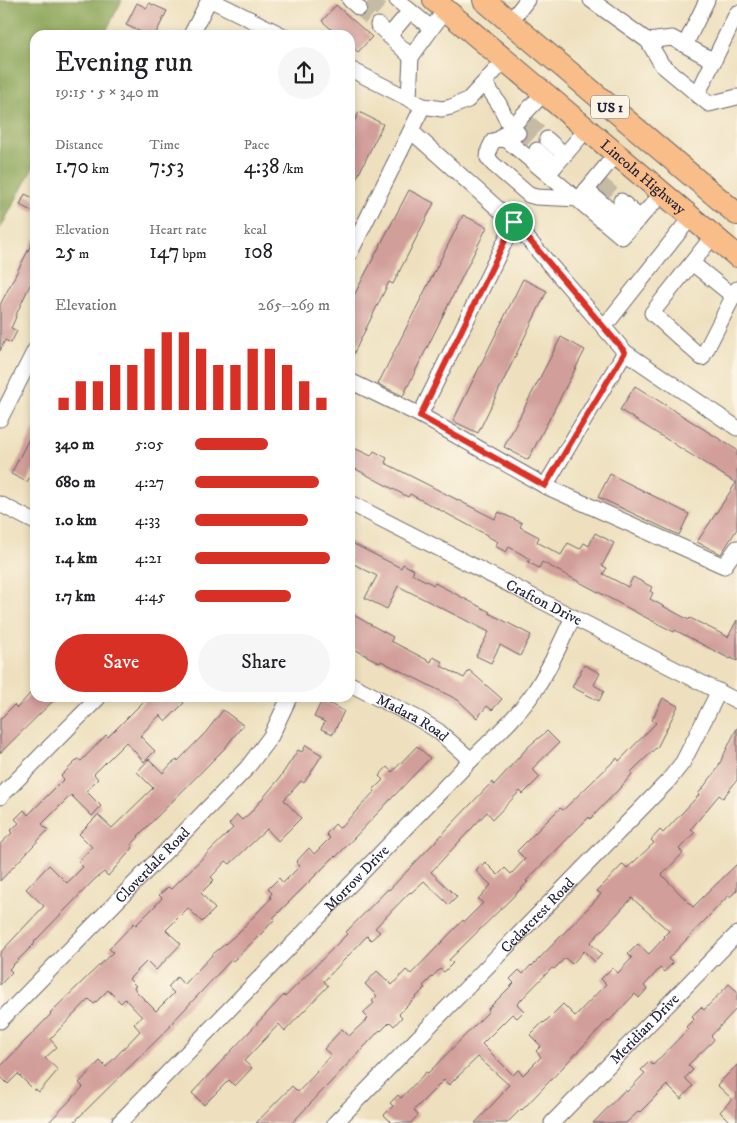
<!DOCTYPE html>
<html lang="en">
<head>
<meta charset="utf-8">
<style>
  :root { --surface:#fff; --page:#f6f6f6; --text:#202124; --muted:#757577; --accent:#d93025 }
  body { margin:0; font-family:"IM FELL DW Pica",serif; background:var(--page); color:var(--text); height:100vh; display:flex; flex-direction:column; font-size:19px; white-space:nowrap }
  * { box-sizing:border-box; margin:0 }
  p { font-size:16px; color:var(--muted) }
  .icon { flex:none; width:28px; height:28px; fill:none; stroke:currentColor; stroke-width:2; stroke-linecap:round; stroke-linejoin:round }
  .map { position:relative; flex:1; overflow:hidden }
  .panel { position:absolute; left:30px; top:30px; width:325px; height:672px; display:flex; flex-direction:column; background:var(--surface); border-radius:15px; box-shadow:0 2px 8px #0003 }
  .panel>* { flex:none }
  .pin { position:absolute; display:grid; place-items:center; width:42px; height:42px; color:#fff; margin:-21px; border:2px solid #fff; border-radius:50%; box-shadow:0 1px 5px #0007 }
  .round { display:grid; place-items:center; flex:none; width:52px; height:52px; border-radius:26px; background:var(--page) }
  .overview { display:flex; align-items:center; justify-content:space-between; height:85px; padding:0 25px }
  h1 { font-size:28px; font-weight:600; line-height:38px }
  .stats { display:grid; grid-template-columns:repeat(3,1fr); gap:8px; height:85px; padding:5px 25px }
  .stats div { display:grid; align-content:center }
  .stats b { font-size:21px; font-weight:600 }
  .stats small { font-size:14px; font-weight:400 }
  .stats p { font-size:14px }
  .chart { height:140px; padding:10px 25px }
  .chart p { display:flex; justify-content:space-between }
  .chart svg { width:100%; height:90px; margin-top:5px; stroke:var(--accent); stroke-width:6 }
  .cta { display:flex; gap:10px; margin-top:auto; padding:10px 25px }
  .cta a { flex:1; height:58px; border-radius:30px; background:var(--accent); color:#fff; font-size:20px; font-weight:600; line-height:58px; text-align:center }
  .cta a+a { background:var(--page); color:var(--text) }
  ul { padding:0 25px; list-style:none; font-size:16px }
  li { display:grid; grid-template-columns:80px 60px 1fr; align-items:center; height:38px }
  li i { height:12px; border-radius:6px; background:var(--accent) }
  .map>svg:first-child { display:block }
  .forest { fill:#8aa456; stroke:#566348 }
  .building { fill:#d29e9a; fill-rule:evenodd }
  .lines { fill:none; stroke-linecap:round; stroke-linejoin:round }
  .minor-tunnel { stroke:#c5baa4; stroke-width:15; stroke-dasharray:15 8; stroke-linecap:butt }
  .minor-casing { stroke:#696469; stroke-width:17 }
  .highway-casing { stroke:#696469; stroke-width:24 }
  .minor { stroke:#fff; stroke-width:15 }
  .highway { stroke:#f8bd88; stroke-width:22 }
  .route-casing { stroke:#fff; stroke-width:10 }
  .route { stroke:#d93025; stroke-width:6 }
  .labels { text-anchor:middle; stroke-width:4.5; stroke-linejoin:round; paint-order:stroke }
  .shield { fill:#fcf5e5; stroke:#63616e; stroke-width:1 }
  .shield-label { font-size:14px; font-weight:bold; fill:#22223b }
  .street-label { font-size:15px; fill:#22223b; stroke:#fcf5e5 }
</style>
</head>
<body>
<div class="map">
<svg width="737" height="1123" viewBox="0 0 737 1123">
  <rect width="100%" height="100%" fill="#fcf5e5"/>
  <filter id="ink" filterUnits="userSpaceOnUse"><feTurbulence type="fractalNoise" baseFrequency=".02" numOctaves="2"/><feDisplacementMap in="SourceGraphic" scale="10" xChannelSelector="R" yChannelSelector="G"/><feConvolveMatrix kernelMatrix="1 2 1 2 8 2 1 2 1" color-interpolation-filters="sRGB"/></filter>
  <filter id="wash" filterUnits="userSpaceOnUse"><feTurbulence type="fractalNoise" baseFrequency=".0096" numOctaves="4" result="noise"/><feDisplacementMap in="SourceGraphic" scale="20" xChannelSelector="R" yChannelSelector="G"/><feGaussianBlur stdDeviation="1.12" result="paint"/><feColorMatrix in="noise" values="0 0 0 0 0 0 0 0 0 0 0 0 0 0 0 0 0 1.4 0 .05"/><feComposite in="paint" operator="in"/></filter>
  <g filter="url(#wash)">
    <rect width="100%" height="100%" fill="#eee0be"/>
    <!-- forest -->
    <path class="forest" d="M0 0H122L104 35H35V164L0 229Z"/>
    <g id="blocks">
      <!-- building -->
      <path class="building" d="M137 3 147 8 149 3 167 11 155 35H147L126 25Z
        M336 5 372 37 358 52 350 45V35H338L322 21Z
        M359 112 383 124 350 192V130Z
        M409 190 434 203 393 284 389 282 350 361V303Z
        M25 194 35 199V213L20 205Z
        M463 215 487 227 403 396 378 384Z
        M35 237V274L15 317H16L11 328 17 331 11 343 5 340 0 351V305Z
        M523 279 547 291 478 433 453 421Z
        M561 337 585 350 528 460 504 447Z
        M635 386 737 450V529L721 554 697 542 736 483 620 410Z
        M35 427V467L27 482 11 474Z
        M350 446 371 456 374 451 387 458 385 463 495 519 499 512 522 523 520 527 539 537 537 542 561 555 568 543 580 549 584 543 589 546 595 533 614 543 602 566 607 568 603 574 628 587 633 577 652 587 650 591 653 593 650 599 689 620 690 618 728 637 737 620V661L731 658 730 659 675 630 674 632 641 615 542 562 539 568 528 562 530 559 509 547 506 552 495 546 498 542 487 536V535L410 494 408 497 350 466Z
        M610 474 689 514 679 535 598 497Z
        M350 542 401 568 403 564 414 570 412 574 434 585 435 583 490 612 489 613 531 635 520 656 500 645 491 663 476 656 489 632 398 586 387 609 365 598 377 576 350 562Z
        M350 613 393 637 391 641 431 662 433 657 443 662 441 666 464 678 469 670 502 699 492 710 487 706 477 718 458 700 381 661 380 663 350 647Z
        M584 665 600 673 594 685 604 691 599 701 572 687Z
        M35 688V698H56L0 753V719L14 705 17 708Z
        M147 698H178L184 703 166 721 160 715 140 736 155 751 144 762 126 742 94 774 98 779 86 791 101 806 92 816 71 795 42 824 48 830 0 881V844L12 833 10 831 19 823 15 819 24 810 28 815 64 779 61 776 78 759 81 761 106 735 108 737Z
        M663 698 678 706 658 746 631 772 632 774 621 787 590 819 589 817 526 881 528 882 449 960 453 963 444 972 440 969 423 986 425 988 399 1014 402 1017 394 1026 390 1022 381 1031 380 1030 292 1123H256L292 1086 298 1092 317 1072 316 1071 331 1055 324 1049 342 1029 349 1036 368 1018 363 1013 374 1003 372 1001 377 996 365 984 377 971 392 985 406 970 411 974 463 920 464 922 483 903 478 899 491 885 476 871 485 862 498 875 505 868 511 874 525 859 517 851 560 808 563 810 617 758 619 761 656 723 652 720Z
        M322 700 344 711 333 734 321 729 325 722 314 717Z
        M223 710 243 725 225 748 138 836 139 837 131 845 133 848 108 876 104 872 95 879 34 942 35 943 9 969 12 972 0 985V953L44 906 26 889 49 865 67 883 83 867 78 862 92 847 79 834 98 815 112 828 153 788 137 772 149 759 163 773 171 764 177 760 178 761 206 732Z
        M737 728V780L723 798 719 795 691 829 695 832 679 849 683 853 662 875 693 907 737 864V890L730 897 729 895 668 959 673 963 664 972 660 968 644 986 647 989 639 998 635 994 609 1021 608 1020 522 1110 521 1109 507 1123H475L503 1093 502 1092 509 1085 478 1057 449 1085 444 1080 414 1110 418 1115 411 1123H392L384 1115 393 1106 390 1103 398 1095 401 1098 426 1072 428 1073 489 1011 488 1009 514 983 510 979 519 970 523 974 531 965 532 966 593 903 601 894 597 891 606 882 623 864 627 868 636 860 654 843 651 840 660 830 663 833 699 795 698 794 716 771ZM632 898 669 931 664 936 665 937 649 954 638 944 628 954 632 958 618 973 612 968 601 979 606 984 575 1016 563 1004 544 1023 543 1022 530 1035 541 1046 536 1051 541 1057 523 1075 518 1070 513 1075 482 1044 512 1014 517 1018 524 1011 517 1004 552 968 554 969 565 958 572 964 584 951 595 962 602 954 590 943Z
        M547 731 559 743 532 769 540 777 523 794 520 791 493 819 487 812 431 872 457 897 449 905 424 881 411 893 410 892 375 928 380 932 371 940 367 936 324 981 328 986 302 1013 285 1031 279 1024 244 1061 252 1068 235 1086 229 1080 204 1105 192 1093 216 1067 284 995 285 997 347 934 346 932 388 889 389 890 492 782 494 785 528 747Z
        M306 745 322 755 304 783 301 781 284 800 301 818 278 841 267 829 230 864 226 861 211 877 214 880 201 893 215 909 202 922 188 908 166 930 181 944 156 970 147 961 129 979 136 986 134 987 136 991 156 1011 174 993 168 987 177 977 184 985 213 954 238 933 271 898 270 896 272 893 268 889 279 878 283 883 300 866 296 862 309 848 314 854 330 838 326 834 335 824 339 828 341 827 375 791 373 790 383 780 379 776 387 767 392 772 417 746 430 758 336 857 335 856 273 918 275 919 259 936 233 961 231 960 170 1025 171 1026 73 1123H48L83 1087 79 1083 100 1061 106 1067 140 1031 134 1024 142 1017 125 999 121 1003 108 990 94 1004 89 999 50 1039 57 1047 45 1058 58 1070 39 1092 36 1089 35 1091 18 1074 8 1084 0 1076V1067L51 1014 50 1013 113 952 109 949 134 923 136 925 154 907 162 898 159 895 168 887 171 889 233 828 229 824 237 815 242 820 251 812 279 779 298 750 302 752Z
        M729 984 737 991V1008L711 1036 714 1039 712 1042 688 1065 693 1070 685 1078 693 1086 681 1099 667 1085 640 1112 639 1111 626 1123H593L625 1090 627 1092 645 1073 641 1070 649 1062 653 1065 688 1029 686 1027 694 1019 692 1016 701 1007 704 1010Z
        M737 1065V1123H731L720 1112 732 1099 717 1085Z"/>
    </g>
  </g>
  <g filter="url(#ink)">
    <use href="#blocks" fill-opacity="0" stroke="#696469" stroke-width="1"/>
    <g class="lines">
      <!-- minor-tunnel -->
      <path class="minor-tunnel" d="M370 0 387 15
        M359 8 378 25
        M528 122 547 139
        M518 133 537 150
        M601 184 621 201"/>
      <defs>
        <g id="minor">
          <path d="M211 0 282 35"/>
          <path d="M350 0 359 8"/>
          <path d="M397 0 431 28"/>
          <path d="M591 0 648 41 662 65 709 104 737 97"/>
          <path d="M510 22 527 0"/>
          <path d="M378 25 411 57 445 10"/>
          <path d="M191 35 209 0"/>
          <path d="M389 36 410 11"/>
          <path d="M648 41 672 38 714 61"/>
          <path d="M685 45 707 0"/>
          <path d="M350 69 423 106 442 109 451 107 468 100 505 60"/>
          <path d="M485 83 499 104 511 128 518 133"/>
          <path d="M697 95 737 13"/>
          <path d="M409 98 411 57"/>
          <path d="M411 131 514 223 625 352 545 486"/>
          <path d="M500 139 544 93"/>
          <path d="M547 139 565 155"/>
          <path d="M537 150 555 166"/>
          <path d="M548 174 587 129"/>
          <path d="M586 190 631 227"/>
          <path d="M579 199 536 197 529 195 493 164 488 158 489 149 493 141 500 139 507 140 622 237 663 193"/>
          <path d="M579 199 616 154"/>
          <path d="M621 201 640 218"/>
          <path d="M713 236 652 313 702 358 737 289"/>
          <path d="M350 253 423 106"/>
          <path d="M692 263 733 296"/>
          <path d="M604 327 691 217"/>
          <path d="M625 352 737 428"/>
          <path d="M350 381 420 415 545 486 724 566 737 548"/>
          <path d="M420 415 514 223"/>
          <path d="M0 419 35 350"/>
          <path id="s1" d="M350 503 737 701"/>
          <path d="M0 504 35 522"/>
          <path id="s2" d="M350 684 417 718 438 731 471 760"/>
          <path d="M0 797 98 698"/>
          <path id="s3" d="M0 1021 247 768 271 736 289 698"/>
          <path id="s4" d="M119 1123 471 760C493 738 516 718 534 692 550 669 561 642 573 617"/>
          <path id="s5" d="M335 1123 668 781 683 762 719 691"/>
          <path id="s6" d="M552 1123 737 934"/>
        </g>
        <g id="highway">
          <path id="s7" d="M434 0 737 256"/>
          <path d="M484 0 737 214"/>
        </g>
      </defs>
      <!-- minor casing -->
      <use href="#minor" class="minor-casing"/>
      <!-- highway casing -->
      <use href="#highway" class="highway-casing"/>
      <!-- minor -->
      <use href="#minor" class="minor"/>
      <!-- highway -->
      <use href="#highway" class="highway"/>
    </g>
  </g>
  <g class="lines" filter="url(#ink)">
    <defs>
      <path id="route" d="M514 222 625 352 545 486 420 416Z"/>
    </defs>
    <!-- route casing -->
    <use href="#route" class="route-casing"/>
    <!-- route -->
    <use href="#route" class="route"/>
  </g>
  <g class="labels">
    <!-- shield labels -->
    <rect class="shield" x="591" y="95.5" width="38" height="23" rx="4"/>
    <g class="shield-label">
      <text x="610" y="112">US 1</text>
    </g>
    <!-- street labels -->
    <g class="street-label">
      <text dy="5" stroke="none"><textPath href="#s7" startOffset="274">Lincoln Highway</textPath></text>
      <text dy="5" stroke="none"><textPath href="#s1" startOffset="218">Crafton Drive</textPath></text>
      <text dy="5" stroke="none"><textPath href="#s2" startOffset="71">Madara Road</textPath></text>
      <text dy="5" stroke="none"><textPath href="#s3" startOffset="218">Cloverdale Road</textPath></text>
      <text dy="5" stroke="none"><textPath href="#s4" startOffset="341">Morrow Drive</textPath></text>
      <text dy="5" stroke="none"><textPath href="#s5" startOffset="290">Cedarcrest Road</textPath></text>
      <text dy="5" stroke="none"><textPath href="#s6" startOffset="132">Meridian Drive</textPath></text>
    </g>
  </g>
</svg>
<div class="pin" style="left:514px;top:222px;background:#1e9e55"><svg class="icon" aria-label="arrive" viewBox="0 0 24 24"><path d="M6 21V4h12l-3 4 3 4H6"/></svg></div>
<section class="panel">
<div class="overview"><div><h1>Evening run</h1><p>19:15 · 5 × 340 m</p></div><a class="round"><svg class="icon" aria-label="share" viewBox="0 0 24 24"><path d="M12 15V3M7 8l5-5 5 5M5 13v7h14v-7"/></svg></a></div>
<div class="stats">
<div><p>Distance</p><b>1.70<small> km</small></b></div>
<div><p>Time</p><b>7:53</b></div>
<div><p>Pace</p><b>4:38<small> /km</small></b></div>
</div>
<div class="stats">
<div><p>Elevation</p><b>25<small> m</small></b></div>
<div><p>Heart rate</p><b>147<small> bpm</small></b></div>
<div><p>kcal</p><b>108</b></div>
</div>
<div class="chart"><p><span>Elevation</span>265–269 m</p>
<svg viewBox="0 0 160 44" preserveAspectRatio="none"><path d="M5 44V38M15 44V30M25 44V30M35 44V22M45 44V22M55 44V14M65 44V6M75 44V6M85 44V14M95 44V22M105 44V22M115 44V14M125 44V14M135 44V22M145 44V30M155 44V38"/></svg>
</div>
<ul>
<li><b>340 m</b>5:05<i style="width:54%"></i></li>
<li><b>680 m</b>4:27<i style="width:92%"></i></li>
<li><b>1.0 km</b>4:33<i style="width:84%"></i></li>
<li><b>1.4 km</b>4:21<i style="width:100%"></i></li>
<li><b>1.7 km</b>4:45<i style="width:71%"></i></li>
</ul>
<div class="cta"><a>Save</a><a>Share</a></div>
</section>
</div>
</body>
</html>
